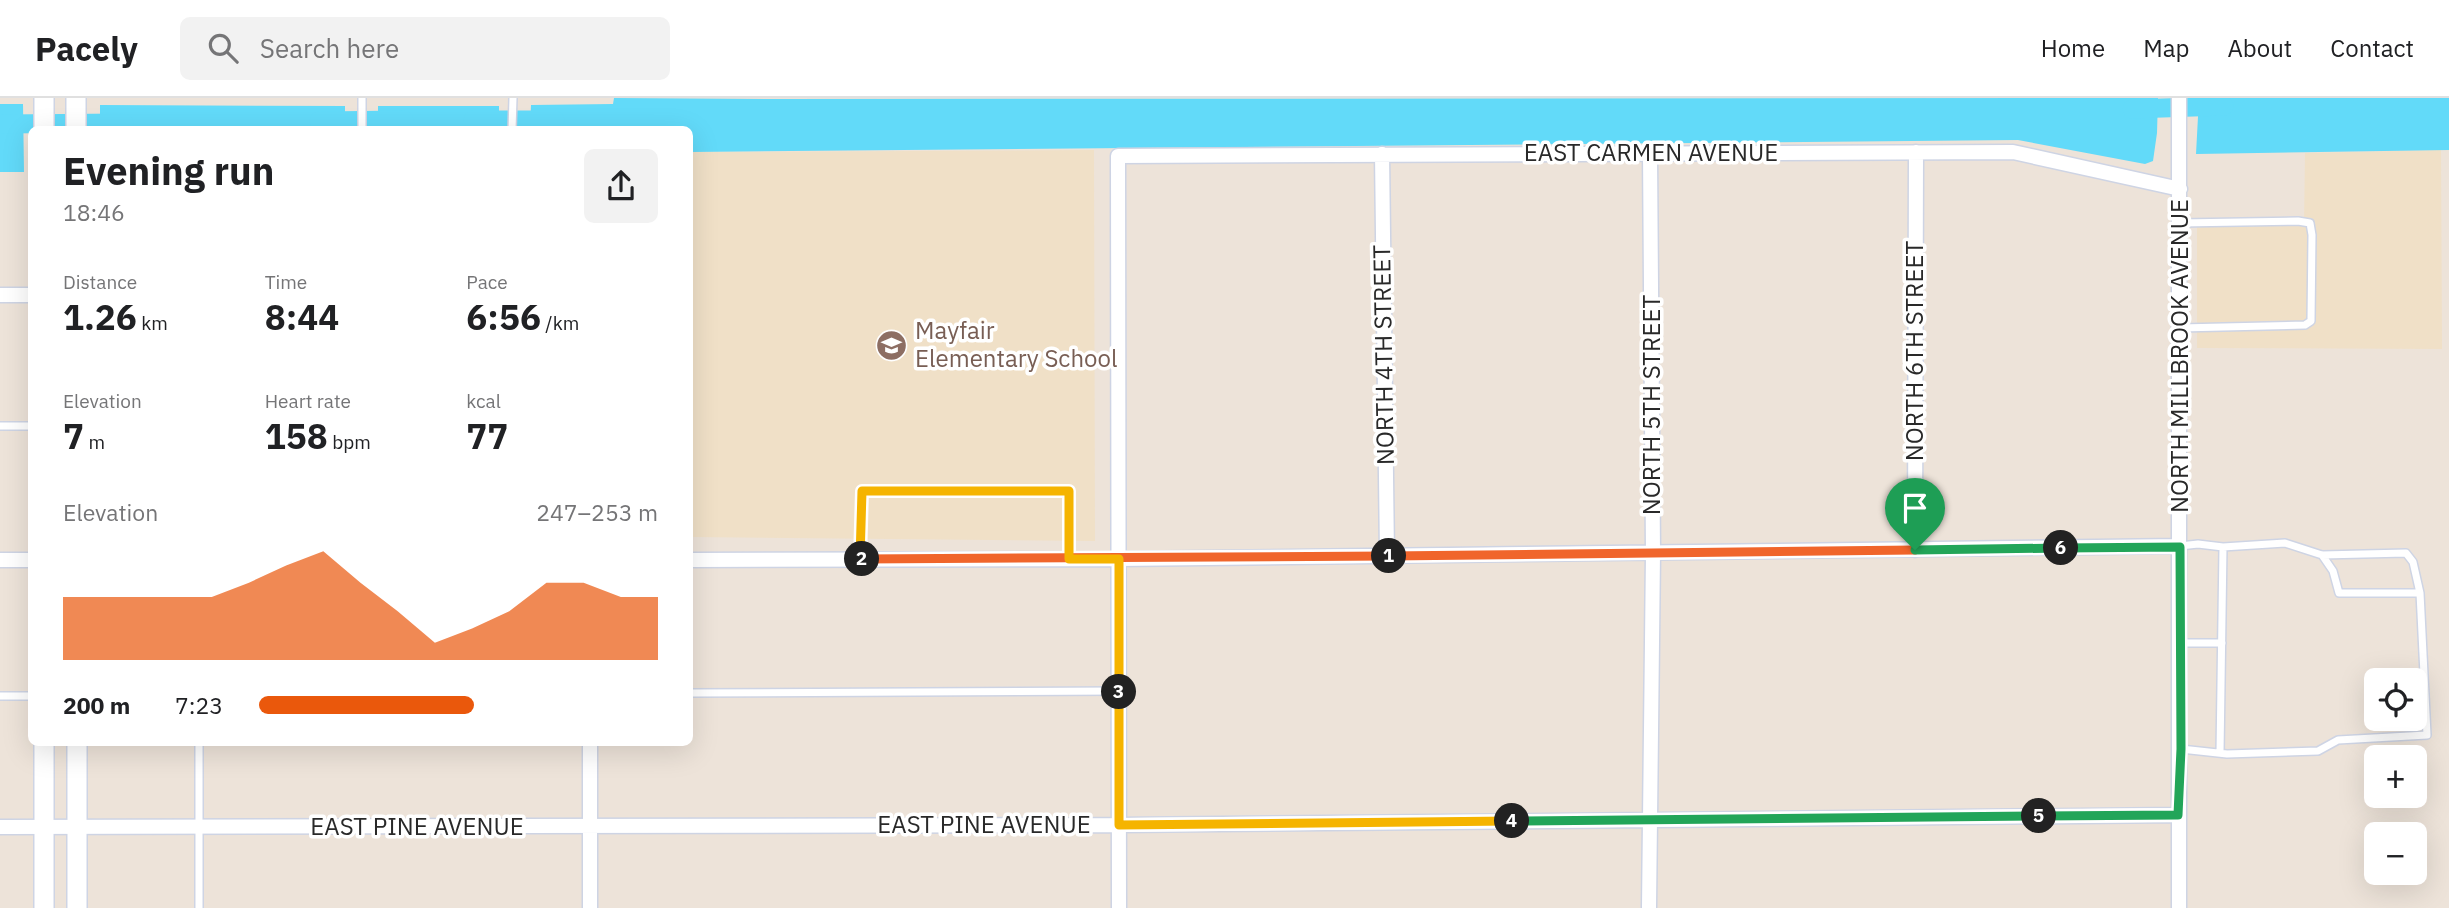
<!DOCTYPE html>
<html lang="en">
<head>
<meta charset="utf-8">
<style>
  :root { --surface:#fff; --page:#f2f2f2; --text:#202124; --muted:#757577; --line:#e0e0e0; --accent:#ea580c }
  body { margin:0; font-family:"IBM Plex Sans",sans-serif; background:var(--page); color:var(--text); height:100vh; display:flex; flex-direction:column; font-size:26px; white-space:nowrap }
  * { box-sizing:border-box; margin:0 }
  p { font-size:23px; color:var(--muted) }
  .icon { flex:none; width:38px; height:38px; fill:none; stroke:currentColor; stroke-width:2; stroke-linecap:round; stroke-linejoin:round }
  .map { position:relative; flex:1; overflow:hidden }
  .details { position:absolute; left:28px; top:28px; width:665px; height:620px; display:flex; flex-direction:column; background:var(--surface); border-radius:10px; box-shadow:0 7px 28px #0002 }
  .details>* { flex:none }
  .controls { position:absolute; left:2364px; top:570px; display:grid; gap:14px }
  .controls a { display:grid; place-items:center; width:63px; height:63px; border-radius:10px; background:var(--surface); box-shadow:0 7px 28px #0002; font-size:35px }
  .pin { position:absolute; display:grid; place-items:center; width:60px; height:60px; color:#fff; margin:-72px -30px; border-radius:50% 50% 50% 0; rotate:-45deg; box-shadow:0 0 7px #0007 }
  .pin .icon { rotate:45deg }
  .km { position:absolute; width:35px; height:35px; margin:-18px; border-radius:50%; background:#222; color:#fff; font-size:19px; line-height:35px; text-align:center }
  .round { display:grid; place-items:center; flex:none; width:74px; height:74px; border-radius:10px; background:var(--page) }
  .headline { display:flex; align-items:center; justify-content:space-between; height:119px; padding:0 35px }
  h1 { font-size:38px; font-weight:700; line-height:52px }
  .metrics { display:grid; grid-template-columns:repeat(3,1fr); gap:10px; height:119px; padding:7px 35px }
  .metrics div { display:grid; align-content:center }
  .metrics b { font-size:35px; font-weight:700 }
  .metrics small { font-size:19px; font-weight:400 }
  .metrics p { font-size:19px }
  .chart { height:196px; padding:14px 35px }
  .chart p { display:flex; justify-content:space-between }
  .chart svg { width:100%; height:126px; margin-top:7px; fill:var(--accent); opacity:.7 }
  ul { padding:0 35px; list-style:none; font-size:23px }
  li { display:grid; grid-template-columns:112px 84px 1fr; align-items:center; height:52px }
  li i { height:18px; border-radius:9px; background:var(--accent) }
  header { display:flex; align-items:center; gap:42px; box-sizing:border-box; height:98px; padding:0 35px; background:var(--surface); border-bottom:2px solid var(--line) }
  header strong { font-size:33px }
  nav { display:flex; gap:38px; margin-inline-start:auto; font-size:24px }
  .search { width:490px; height:63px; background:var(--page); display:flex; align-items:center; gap:18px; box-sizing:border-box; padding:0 24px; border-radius:10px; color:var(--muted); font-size:26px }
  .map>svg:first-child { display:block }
  .education { fill:#f0e0c7 }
  .water { fill:#62daf9 }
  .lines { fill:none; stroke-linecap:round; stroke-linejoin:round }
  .canal { stroke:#62daf9; stroke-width:19 }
  .lane-casing { stroke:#ced4e4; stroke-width:10 }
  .street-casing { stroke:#ced4e4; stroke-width:17 }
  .secondary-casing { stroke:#ced4e4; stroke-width:22 }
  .lane { stroke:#fff; stroke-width:7 }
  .street { stroke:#fff; stroke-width:14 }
  .secondary { stroke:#fff; stroke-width:19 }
  .split-1-casing { stroke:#fff; stroke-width:14 }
  .split-2-casing { stroke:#fff; stroke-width:14 }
  .split-3-casing { stroke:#fff; stroke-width:14 }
  .split-4-casing { stroke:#fff; stroke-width:14 }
  .split-5-casing { stroke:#fff; stroke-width:14 }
  .split-6-casing { stroke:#fff; stroke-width:14 }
  .split-7-casing { stroke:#fff; stroke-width:14 }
  .split-1 { stroke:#f0652b; stroke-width:9 }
  .split-2 { stroke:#f0652b; stroke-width:9 }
  .split-3 { stroke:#f5b400; stroke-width:9 }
  .split-4 { stroke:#f5b400; stroke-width:9 }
  .split-5 { stroke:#22a559; stroke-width:9 }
  .split-6 { stroke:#22a559; stroke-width:9 }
  .split-7 { stroke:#22a559; stroke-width:9 }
  .labels { text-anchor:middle; stroke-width:7; stroke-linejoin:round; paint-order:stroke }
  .street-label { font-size:24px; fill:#292929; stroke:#fff }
  .education-label { font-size:24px; fill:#785e54; stroke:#fff; text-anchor:start }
</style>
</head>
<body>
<header>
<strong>Pacely</strong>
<div class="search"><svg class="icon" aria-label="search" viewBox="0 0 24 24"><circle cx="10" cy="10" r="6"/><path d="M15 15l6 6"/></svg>Search here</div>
<nav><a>Home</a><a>Map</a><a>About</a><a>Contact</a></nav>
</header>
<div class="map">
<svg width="2449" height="810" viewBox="0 0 2449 810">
  <rect width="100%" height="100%" fill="#ede3d9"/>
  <!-- education -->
  <path class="education" d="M1094 52 1095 443 690 439V54Z
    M2441 52 2442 251 2197 250V127H2304L2305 55Z"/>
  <!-- water -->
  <path class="water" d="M614 0 782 1 2158 0 2157 35 2153 63 2145 66 2018 42 690 54V32H530L531 7 613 6Z
    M2199 0H2449V52L2196 56Z
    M0 6H23L24 74H0Z
    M100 7 345 8V31H100Z
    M378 8H499V31H378Z"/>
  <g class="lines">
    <!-- canal -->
    <path class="canal" d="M2132 11 2224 8
      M473 22H555
      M319 23 404 22
      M0 26 124 25"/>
    <defs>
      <path id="lane" d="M362 0V32
        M512 32 513 0
        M2180 125 2298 123 2310 125 2312 137 2311 223 2305 227 2180 230
        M0 328H32
        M2180 448 2198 446 2223 449 2285 445 2322 457 2406 455 2413 464 2420 495 2427 637 2338 642 2318 653 2227 656 2181 651
        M2322 457 2333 473 2339 495H2420
        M860 461 862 393H1069V461
        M2181 545H2222
        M690 595 1119 593
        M0 598H32
        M199 644V810
        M2220 655 2223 449"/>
      <path id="street" d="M1382 56 1387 458
        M0 197H32
        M1915 452 1916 54
        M0 462H32
        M690 462 1119 461 2180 448
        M590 644V810
        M0 729 1119 727 2178 717
        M1119 810 1118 58 2013 54 2180 91
        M1649 810 1653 455 1650 55
        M2179 810V0"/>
      <path id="secondary" d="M44 0V32
        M76 0V32
        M44 810V644
        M77 810V644"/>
    </defs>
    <!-- lane casing -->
    <use href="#lane" class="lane-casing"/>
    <!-- street casing -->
    <use href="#street" class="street-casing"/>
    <!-- secondary casing -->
    <use href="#secondary" class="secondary-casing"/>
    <!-- lane -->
    <use href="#lane" class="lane"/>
    <!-- street -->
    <use href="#street" class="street"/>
    <!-- secondary -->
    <use href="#secondary" class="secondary"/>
  </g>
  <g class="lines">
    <defs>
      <path id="split-1" d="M1389 458 1915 452"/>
      <path id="split-2" d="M862 461 1389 458"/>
      <path id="split-3" d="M862 461H860L862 393H1069V461H1119V594"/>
      <path id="split-4" d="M1119 594V727L1512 723"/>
      <path id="split-5" d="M1512 723 2039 718"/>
      <path id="split-6" d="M2039 718 2178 717 2181 651 2180 449 2061 450"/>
      <path id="split-7" d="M1915 452 2061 450"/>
    </defs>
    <!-- split-1 casing -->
    <use href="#split-1" class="split-1-casing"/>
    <!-- split-2 casing -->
    <use href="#split-2" class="split-2-casing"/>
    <!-- split-3 casing -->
    <use href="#split-3" class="split-3-casing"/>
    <!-- split-4 casing -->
    <use href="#split-4" class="split-4-casing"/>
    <!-- split-5 casing -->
    <use href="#split-5" class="split-5-casing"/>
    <!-- split-6 casing -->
    <use href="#split-6" class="split-6-casing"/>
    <!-- split-7 casing -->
    <use href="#split-7" class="split-7-casing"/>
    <!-- split-1 -->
    <use href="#split-1" class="split-1"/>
    <!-- split-2 -->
    <use href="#split-2" class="split-2"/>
    <!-- split-3 -->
    <use href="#split-3" class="split-3"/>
    <!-- split-4 -->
    <use href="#split-4" class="split-4"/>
    <!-- split-5 -->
    <use href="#split-5" class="split-5"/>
    <!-- split-6 -->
    <use href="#split-6" class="split-6"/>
    <!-- split-7 -->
    <use href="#split-7" class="split-7"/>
  </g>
  <!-- icons -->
  <defs>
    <symbol id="school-disc" viewBox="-11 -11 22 22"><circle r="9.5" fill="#8d6e63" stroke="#fff"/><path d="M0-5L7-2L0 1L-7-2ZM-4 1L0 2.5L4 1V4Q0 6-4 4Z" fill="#fff"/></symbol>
  </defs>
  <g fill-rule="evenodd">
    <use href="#school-disc" x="874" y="230" width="35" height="35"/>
  </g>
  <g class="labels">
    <!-- street labels -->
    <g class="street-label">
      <text x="1651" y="63">EAST CARMEN AVENUE</text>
      <text transform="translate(1915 253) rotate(-90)" y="8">NORTH 6TH STREET</text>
      <text transform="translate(1384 257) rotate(-91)" y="8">NORTH 4TH STREET</text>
      <text transform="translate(2180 258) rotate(-90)" y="8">NORTH MILLBROOK AVENUE</text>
      <text transform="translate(1652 307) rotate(-90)" y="8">NORTH 5TH STREET</text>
      <text x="984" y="735">EAST PINE AVENUE</text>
      <text x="417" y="737">EAST PINE AVENUE</text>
    </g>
    <!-- education labels -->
    <g class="education-label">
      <text x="915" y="241">Mayfair<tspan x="915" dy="28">Elementary School</tspan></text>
    </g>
  </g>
</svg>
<div class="controls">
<a><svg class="icon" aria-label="locate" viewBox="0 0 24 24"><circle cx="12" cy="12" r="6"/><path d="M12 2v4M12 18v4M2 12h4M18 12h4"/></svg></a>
<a>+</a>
<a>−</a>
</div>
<div class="pin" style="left:1915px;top:452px;background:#1e9e55"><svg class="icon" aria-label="arrive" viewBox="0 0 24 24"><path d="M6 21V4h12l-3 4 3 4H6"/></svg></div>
<b class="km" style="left:1389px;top:458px">1</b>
<b class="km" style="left:862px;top:461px">2</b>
<b class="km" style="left:1119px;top:594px">3</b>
<b class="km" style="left:1512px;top:723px">4</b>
<b class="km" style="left:2039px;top:718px">5</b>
<b class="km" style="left:2061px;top:450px">6</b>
<section class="details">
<div class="headline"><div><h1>Evening run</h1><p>18:46</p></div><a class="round"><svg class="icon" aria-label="share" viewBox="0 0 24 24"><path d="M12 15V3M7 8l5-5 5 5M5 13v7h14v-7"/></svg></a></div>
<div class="metrics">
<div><p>Distance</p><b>1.26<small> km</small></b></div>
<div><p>Time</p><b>8:44</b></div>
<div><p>Pace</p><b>6:56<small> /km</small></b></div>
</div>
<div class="metrics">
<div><p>Elevation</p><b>7<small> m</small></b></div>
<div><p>Heart rate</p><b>158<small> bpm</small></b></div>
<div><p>kcal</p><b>77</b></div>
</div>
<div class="chart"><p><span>Elevation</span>247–253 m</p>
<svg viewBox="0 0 160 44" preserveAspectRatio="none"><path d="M0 44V22L10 22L20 22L30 22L40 22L50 17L60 11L70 6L80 17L90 27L100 38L110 33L120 27L130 17L140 17L150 22L160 22V44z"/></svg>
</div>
<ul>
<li><b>200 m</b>7:23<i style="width:54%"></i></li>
</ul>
</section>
</div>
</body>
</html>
